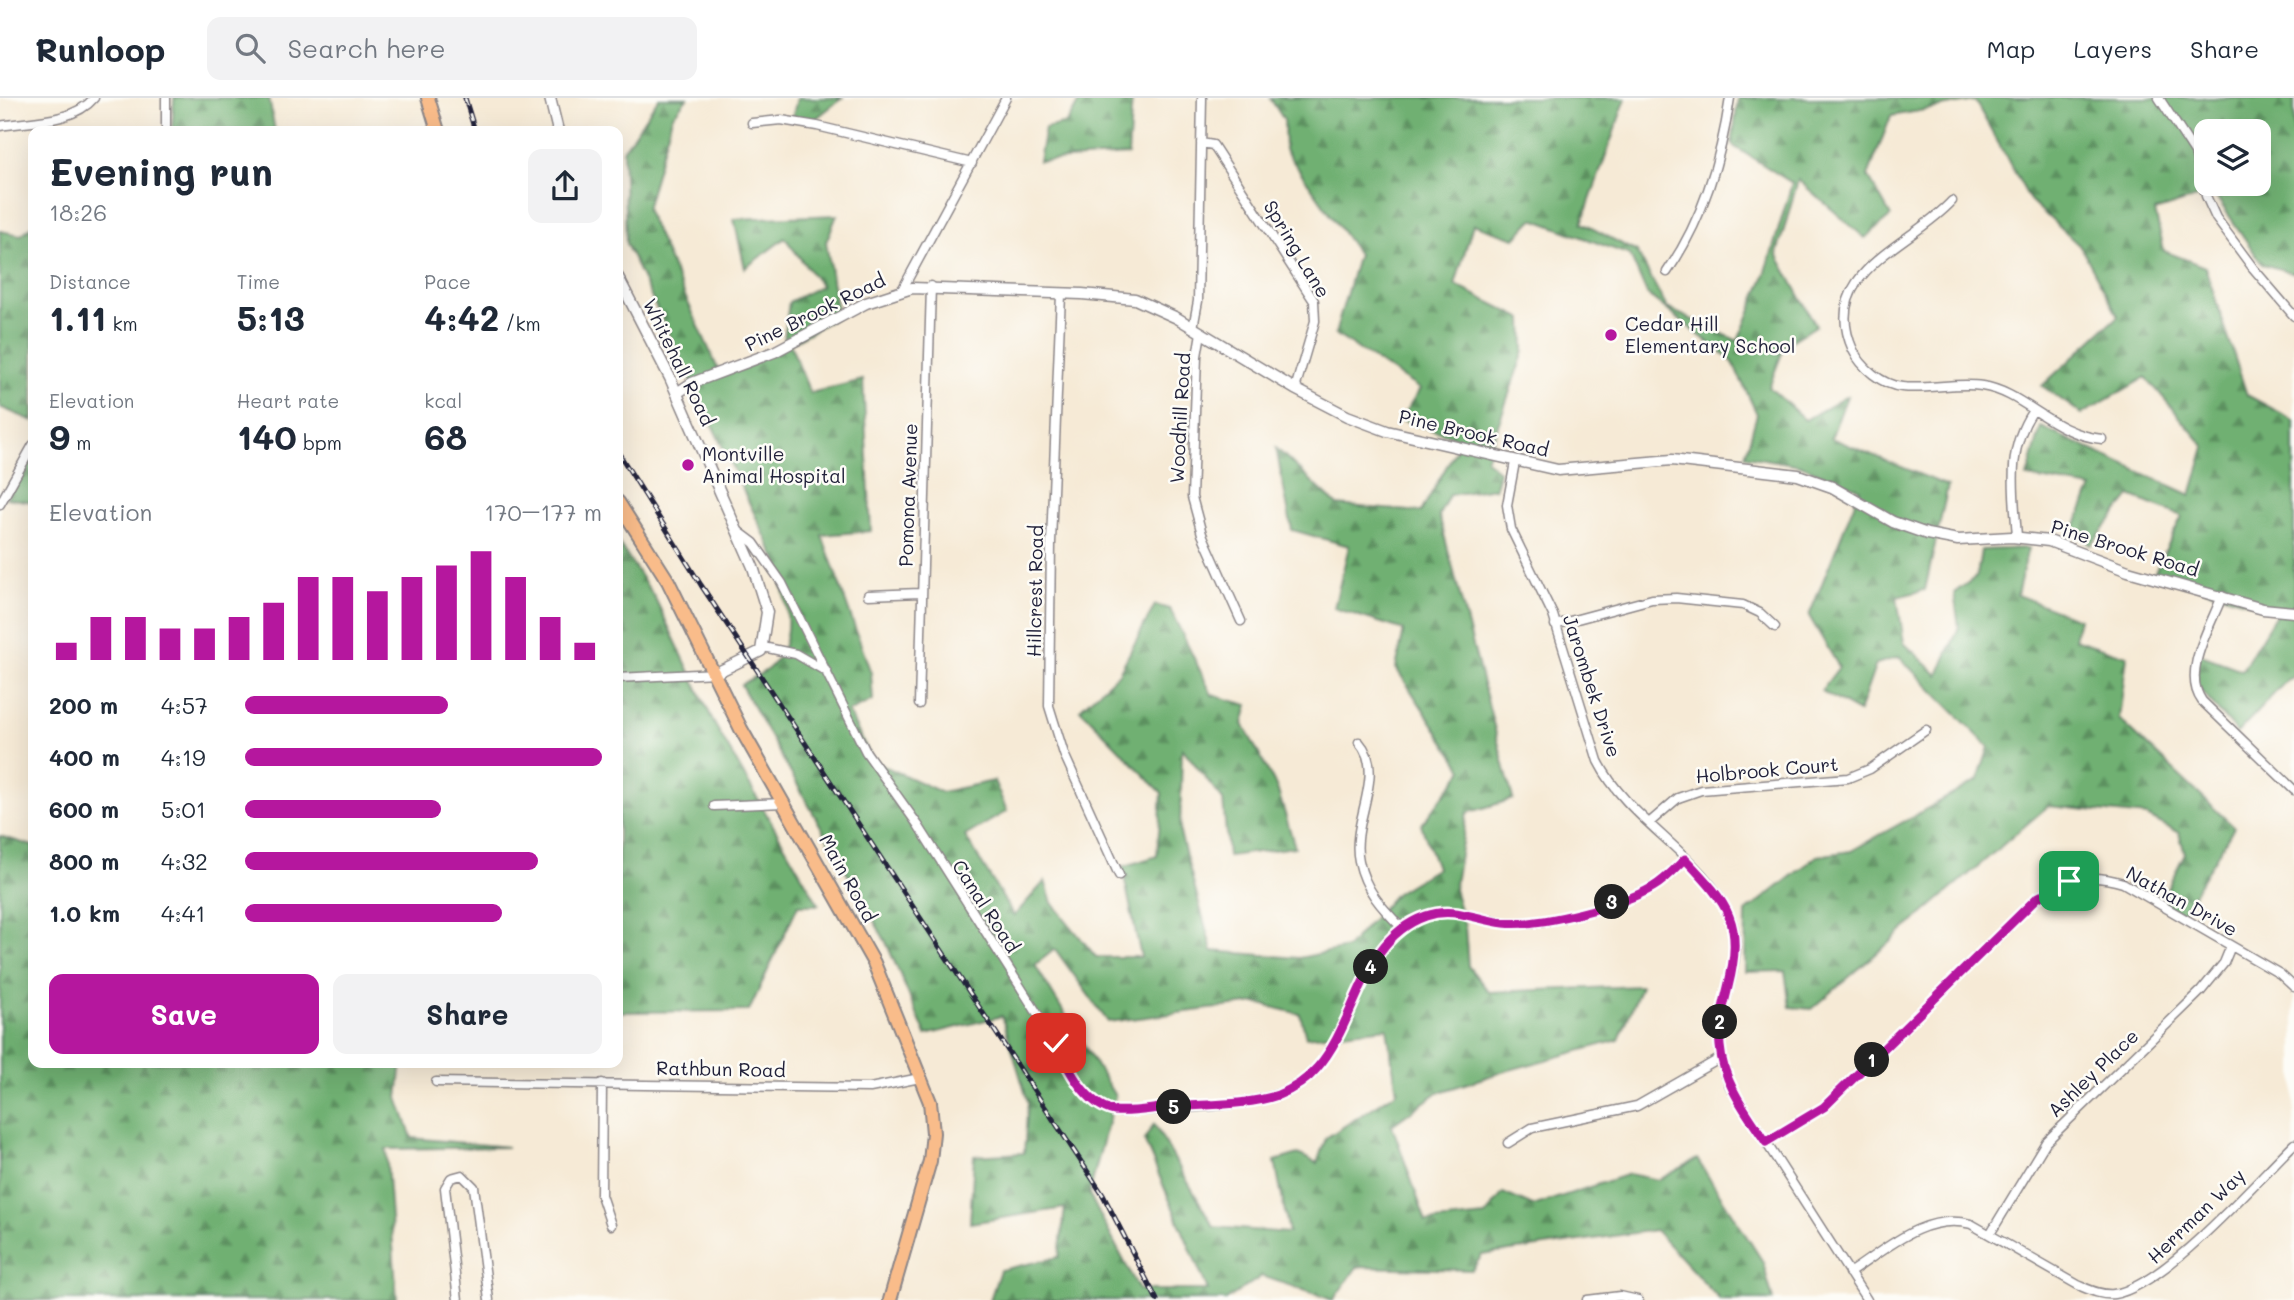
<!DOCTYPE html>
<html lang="en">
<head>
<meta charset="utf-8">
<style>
  :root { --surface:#fff; --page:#f2f2f3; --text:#1f2937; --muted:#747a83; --line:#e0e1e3; --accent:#b5179e }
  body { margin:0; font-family:Mali,sans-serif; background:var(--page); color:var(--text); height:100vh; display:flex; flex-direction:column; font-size:26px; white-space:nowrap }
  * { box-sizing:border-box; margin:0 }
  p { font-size:23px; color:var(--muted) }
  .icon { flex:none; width:38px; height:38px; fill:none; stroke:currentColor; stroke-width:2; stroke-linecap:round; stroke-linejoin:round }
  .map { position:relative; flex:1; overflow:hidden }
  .sheet { position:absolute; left:28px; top:28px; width:595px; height:942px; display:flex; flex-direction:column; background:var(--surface); border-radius:14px; box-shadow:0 7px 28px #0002 }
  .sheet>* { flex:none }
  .tools { position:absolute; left:2194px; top:21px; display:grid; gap:14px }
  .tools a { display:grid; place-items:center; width:77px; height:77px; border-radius:14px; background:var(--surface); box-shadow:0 7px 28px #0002; font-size:35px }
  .pin { position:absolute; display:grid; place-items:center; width:60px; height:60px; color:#fff; margin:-30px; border-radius:14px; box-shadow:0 4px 10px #0006 }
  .km { position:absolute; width:35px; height:35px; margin:-18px; border-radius:50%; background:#222; color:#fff; font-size:19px; line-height:35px; text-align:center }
  .round { display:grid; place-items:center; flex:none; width:74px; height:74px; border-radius:14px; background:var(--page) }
  .head { display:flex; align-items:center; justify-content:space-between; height:119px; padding:0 21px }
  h1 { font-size:38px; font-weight:700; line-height:52px }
  .figures { display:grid; grid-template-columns:repeat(3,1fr); gap:10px; height:119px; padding:7px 21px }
  .figures div { display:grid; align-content:center }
  .figures b { font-size:35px; font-weight:700 }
  .figures small { font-size:19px; font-weight:400 }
  .figures p { font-size:19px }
  .chart { height:196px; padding:14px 21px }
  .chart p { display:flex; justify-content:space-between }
  .chart svg { width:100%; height:126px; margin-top:7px; stroke:var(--accent); stroke-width:6 }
  .cta { display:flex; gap:14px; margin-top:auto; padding:14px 21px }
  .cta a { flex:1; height:80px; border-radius:14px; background:var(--accent); color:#fff; font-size:28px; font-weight:700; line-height:80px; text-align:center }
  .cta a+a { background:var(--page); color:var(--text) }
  ul { padding:0 21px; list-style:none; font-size:23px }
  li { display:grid; grid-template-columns:112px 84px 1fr; align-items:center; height:52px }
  li i { height:18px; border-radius:9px; background:var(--accent) }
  header { display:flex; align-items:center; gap:42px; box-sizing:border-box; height:98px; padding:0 35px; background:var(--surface); border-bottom:2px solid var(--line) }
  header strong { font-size:33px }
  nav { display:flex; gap:38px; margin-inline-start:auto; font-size:24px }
  .search { width:490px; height:63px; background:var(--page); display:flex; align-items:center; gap:18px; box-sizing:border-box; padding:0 24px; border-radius:14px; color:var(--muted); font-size:26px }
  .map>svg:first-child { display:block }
  .forest { fill:url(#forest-firs); stroke:#486956; stroke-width:2; fill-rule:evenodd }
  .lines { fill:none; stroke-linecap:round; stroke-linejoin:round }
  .minor-casing { stroke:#8c8688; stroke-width:11 }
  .tertiary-casing { stroke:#8c8688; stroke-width:13 }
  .primary-casing { stroke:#8c8688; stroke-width:16 }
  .minor { stroke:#fff; stroke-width:8 }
  .tertiary { stroke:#fff; stroke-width:10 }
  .primary { stroke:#f9bc8a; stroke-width:12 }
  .rail-casing { stroke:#22223b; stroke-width:5 }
  .rail { stroke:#fdfcf7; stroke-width:2.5; stroke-dasharray:8; stroke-linecap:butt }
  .route-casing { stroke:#fff; stroke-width:14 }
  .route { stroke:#b5179e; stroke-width:9 }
  .poi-dot { fill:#b5179e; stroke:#fdfcf7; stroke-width:2.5 }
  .labels { text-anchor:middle; stroke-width:5; stroke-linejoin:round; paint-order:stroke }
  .street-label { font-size:19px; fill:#22223b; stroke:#fdfcf7 }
  .poi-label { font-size:19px; fill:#22223b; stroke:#fdfcf7; text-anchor:start }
</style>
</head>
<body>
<header>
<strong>Runloop</strong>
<div class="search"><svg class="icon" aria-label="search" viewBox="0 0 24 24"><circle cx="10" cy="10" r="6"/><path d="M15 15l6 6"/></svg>Search here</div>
<nav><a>Map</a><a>Layers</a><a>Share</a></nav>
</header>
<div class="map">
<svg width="2294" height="1202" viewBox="0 0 2294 1202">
  <defs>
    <pattern id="forest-firs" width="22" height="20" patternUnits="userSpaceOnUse" patternTransform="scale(1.75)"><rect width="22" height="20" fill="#6fb072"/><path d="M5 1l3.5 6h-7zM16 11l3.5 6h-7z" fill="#5b8f5f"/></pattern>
  </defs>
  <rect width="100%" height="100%" fill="#fdfcf7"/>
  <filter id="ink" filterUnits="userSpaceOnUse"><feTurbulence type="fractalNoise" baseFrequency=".0143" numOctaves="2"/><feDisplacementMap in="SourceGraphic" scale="14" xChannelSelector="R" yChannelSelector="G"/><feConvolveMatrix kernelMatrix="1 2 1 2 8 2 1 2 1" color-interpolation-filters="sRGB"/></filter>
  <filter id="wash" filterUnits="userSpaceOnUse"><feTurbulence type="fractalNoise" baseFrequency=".00686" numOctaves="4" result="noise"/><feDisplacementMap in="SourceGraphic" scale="28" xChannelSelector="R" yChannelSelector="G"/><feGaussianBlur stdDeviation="1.57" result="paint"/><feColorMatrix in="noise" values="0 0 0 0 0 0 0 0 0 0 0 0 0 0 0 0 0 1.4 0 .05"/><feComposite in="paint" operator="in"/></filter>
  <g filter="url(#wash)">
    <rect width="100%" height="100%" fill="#f6ead6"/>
    <!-- forest -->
    <path class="forest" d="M174 0H269L275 33H172Z
      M659 0H687L672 19 646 111 721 278 783 249 789 204 821 188 785 140 745 170 734 121 837 117 826 144 838 218 790 246 810 295 863 282 871 433 822 437 871 575 873 602 848 614 873 663 941 694 994 683 1007 713 965 738 1014 818 1045 783 1052 805 1096 859H1141L1122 769 1157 758 1162 695 1080 611 1119 575 1155 507 1170 511 1212 597 1248 607 1243 626 1277 690 1295 749 1228 758 1223 702 1182 650 1180 735 1212 853 1299 860 1347 850 1396 795 1437 770 1421 727 1463 672 1396 570 1404 532 1334 510 1349 448 1292 432 1276 350 1337 407 1421 414 1462 341 1400 322 1420 291 1335 236 1358 156 1285 52 1284 22 1270 0H1626L1582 125 1637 154 1667 210 1738 243 1765 177 1792 85 1732 47 1738 0H2294V175L2262 166 2213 94 2155 113 2164 153 2205 169 2247 297 2294 322V580L2288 581 2237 635 2195 586 2199 556 2242 572 2278 513 2154 476 2182 418 2130 398 2091 447 2073 433 2092 390 2027 379 2041 329 2191 397 2205 349 2146 279 2082 316 2042 288 2118 218 2081 149 2030 102 1975 3 1891 18 1868 78 1891 118 1865 140 1798 82 1777 156 1816 228 1785 247 1769 289 1805 322 1847 298 1831 340 1948 388 1925 492 1897 499 1904 545 1938 577 1959 529 1954 495 1977 478 1981 452 2028 450 2017 497 2079 521 2074 541 2127 558 2119 621 2234 729 2182 815 2160 805 2185 755 2179 735 2147 718 2048 708 1812 911 1790 909 1785 873 1745 874 1746 814 1817 758 1851 753 1978 682 1989 649 1899 559 1876 566 1859 614 1821 593 1839 569 1809 518 1860 391 1800 367 1745 358 1757 316 1732 263 1647 196 1630 157 1533 121 1515 140 1473 126 1455 187 1523 221 1524 253 1486 362 1499 373 1495 390 1449 397 1439 417 1513 701 1467 715 1454 791 1465 829 1468 868 1489 894 1641 888 1619 942 1502 974 1437 995 1392 1027 1426 1124 1485 1118 1503 1095 1533 1108 1629 1076 1659 1082 1697 1061 1763 1164 1773 1202H1720L1655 1132 1482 1157 1472 1172 1357 1169 1333 1202 1262 1178 1226 1202H990L1000 1172 1059 1159 1065 1110 970 1125 974 1058 1024 1055 1028 1004 1002 918 926 937 886 844 741 587C750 581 762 576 769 570 800 541 784 496 776 461L626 146 623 52ZM2207 33H2259V86H2207ZM1055 851 1108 924 1256 905 1300 916 1306 939 1387 930 1397 994 1326 1040 1317 1065 1298 1056 1275 1063 1289 1135 1214 1129 1154 1026 1144 1042 1208 1192H1139L1089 1096 1115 998 1035 867Z
      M797 0H842L814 22 792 21Z
      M1081 0H1132L1128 57 1039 63 1045 30 1067 25Z
      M33 127V323L0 309V133L21 137Z
      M33 350V404L6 400Z
      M618 444 655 500 715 627 819 807H798L749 913 618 914Z
      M0 738 33 748V964H402L398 1000 412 1040 508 1049 386 1051 397 1202H0Z"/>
  </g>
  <g filter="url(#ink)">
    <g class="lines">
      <defs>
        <path id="minor" d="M166 0V33
          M2159 0 2195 55 2206 98 2216 120 2253 170 2294 218
          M752 25 781 22 817 28 972 65
          M0 28C30 23 73 25 94 0
          M1201 45 1213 47 1314 203 1315 223 1295 291
          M1952 103C1911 148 1818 174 1853 252 1861 269 1882 287 1902 289 1928 292 1956 284 1982 288 2024 294 2051 336 2102 341
          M1667 174C1703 122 1721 62 1730 0
          M902 192 1006 0
          M1061 196 1051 444 1049 608 1064 656 1119 777
          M1193 230 1198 203 1202 0
          M1201 235 1197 258 1192 399 1202 436 1241 523
          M1515 364 1507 407 1511 431 1553 517 1598 663C1629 725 1705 757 1731 822 1744 856 1725 891 1720 926 1717 947 1723 969 1730 988L1867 1202
          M0 406 33 347
          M738 433 754 445 782 485 866 654 918 727 1056 945C1069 972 1087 1011 1120 1014 1163 1010 1254 1010 1289 992 1359 957 1348 844 1426 817 1454 808 1477 822 1504 825 1539 829 1623 807 1653 789 1665 782 1675 771 1685 761
          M2017 439C2014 393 2006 353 2032 314
          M868 497 920 495
          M2222 498C2211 528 2181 574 2202 603L2294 692
          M1555 527 1652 501 1676 500 1743 507 1760 515 1775 529
          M763 549 796 556 827 574
          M618 580 716 575
          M919 606 931 188
          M1359 644C1387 675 1350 724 1359 763 1365 792 1382 810 1402 830
          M714 708 784 705
          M1649 725 1678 700 1701 692 1848 680 1870 671 1926 632
          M436 984 870 990 920 980
          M602 985 601 1097 611 1127
          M1766 1044 1824 1009 2037 800C2064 780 2091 775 2123 785L2280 876 2294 889
          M1508 1045 1532 1030 1637 1008 1721 960
          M1990 1136 2046 1044 2201 893 2224 865 2231 848
          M1849 1175C1886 1151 1925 1114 1971 1126L2078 1187C2088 1191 2102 1198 2114 1196 2165 1188 2254 1085 2294 1046
          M458 1202 445 1090 451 1080 462 1077 474 1089 489 1202
          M1587 1202 1620 1198 1638 1202"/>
        <path id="tertiary" d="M550 0 558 33
          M618 179 670 280 753 469 767 514 761 553 716 575
          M677 295 692 285 774 254 866 205 912 190 1082 196 1135 201 1177 220 1295 291 1347 318 1387 333 1558 372 1672 362 1798 377 1832 389 1893 424 1927 436 1958 442 2012 439 2049 443 2128 473 2263 511 2294 514"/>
        <path id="primary" d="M428 0 438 33
          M618 404 668 483 741 631 874 865 930 1004 933 1035 930 1063 890 1202"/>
      </defs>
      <!-- minor casing -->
      <use href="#minor" class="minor-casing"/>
      <!-- tertiary casing -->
      <use href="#tertiary" class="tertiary-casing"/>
      <!-- primary casing -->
      <use href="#primary" class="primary-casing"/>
      <!-- minor -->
      <use href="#minor" class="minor"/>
      <!-- tertiary -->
      <use href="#tertiary" class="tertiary"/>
      <!-- primary -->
      <use href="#primary" class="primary"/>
      <defs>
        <path id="rail" d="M465 0 475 33
          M618 354 701 487 1103 1097 1157 1202"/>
      </defs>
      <!-- rail casing -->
      <use href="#rail" class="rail-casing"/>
      <!-- rail -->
      <use href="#rail" class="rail"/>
    </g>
  </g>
  <g class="lines" filter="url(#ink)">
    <defs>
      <path id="route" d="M1056 945C1068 971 1085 1006 1114 1013 1133 1015 1153 1010 1172 1009 1206 1006 1246 1008 1278 997 1293 991 1307 982 1317 970 1358 924 1360 841 1426 818 1454 808 1476 822 1504 825 1539 829 1623 807 1653 789 1665 782 1675 771 1685 761 1729 807 1744 825 1728 889 1723 909 1718 928 1720 948 1723 985 1746 1014 1766 1044L1824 1009 2037 800 2069 783"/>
    </defs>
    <!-- route casing -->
    <use href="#route" class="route-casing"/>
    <!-- route -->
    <use href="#route" class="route"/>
  </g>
  <!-- markers -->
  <g class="poi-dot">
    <circle cx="1611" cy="237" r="7"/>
    <circle cx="688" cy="367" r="7"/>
  </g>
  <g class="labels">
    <!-- street labels -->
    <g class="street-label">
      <text transform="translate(1297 151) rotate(59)" y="7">Spring Lane</text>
      <text transform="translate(815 214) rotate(-26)" y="7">Pine Brook Road</text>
      <text transform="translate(679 264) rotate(64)" y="7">Whitehall Road</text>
      <text transform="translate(1180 320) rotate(-87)" y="7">Woodhill Road</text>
      <text transform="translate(1474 335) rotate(13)" y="7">Pine Brook Road</text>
      <text transform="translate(908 397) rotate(-88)" y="7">Pomona Avenue</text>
      <text transform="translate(2125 450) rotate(17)" y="7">Pine Brook Road</text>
      <text transform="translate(1035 493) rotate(-89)" y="7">Hillcrest Road</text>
      <text transform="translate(1592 588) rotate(72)" y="7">Jarombek Drive</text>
      <text transform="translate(1767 672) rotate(-5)" y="7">Holbrook Court</text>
      <text transform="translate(848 780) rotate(61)" y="7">Main Road</text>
      <text transform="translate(2182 803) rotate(29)" y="7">Nathan Drive</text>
      <text transform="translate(986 808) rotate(57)" y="7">Canal Road</text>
      <text transform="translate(721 971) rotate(1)" y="7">Rathbun Road</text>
      <text transform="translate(2093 975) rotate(-44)" y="7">Ashley Place</text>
      <text transform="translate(2196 1118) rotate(-44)" y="7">Herrman Way</text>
    </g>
    <!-- poi labels -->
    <g class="poi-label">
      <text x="1625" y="233">Cedar Hill<tspan x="1625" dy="22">Elementary School</tspan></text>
      <text x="702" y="363">Montville<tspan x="702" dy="22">Animal Hospital</tspan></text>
    </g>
  </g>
</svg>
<div class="tools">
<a><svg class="icon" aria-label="layers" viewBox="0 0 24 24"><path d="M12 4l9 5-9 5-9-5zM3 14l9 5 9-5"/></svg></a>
</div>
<div class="pin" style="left:2069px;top:783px;background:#1e9e55"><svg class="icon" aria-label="arrive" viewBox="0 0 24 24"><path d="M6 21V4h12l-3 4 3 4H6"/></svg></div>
<div class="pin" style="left:1056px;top:945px;background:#d93025"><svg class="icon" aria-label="check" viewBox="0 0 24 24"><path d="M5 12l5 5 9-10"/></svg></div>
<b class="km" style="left:1872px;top:962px">1</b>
<b class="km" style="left:1720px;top:924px">2</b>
<b class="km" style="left:1612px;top:804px">3</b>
<b class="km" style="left:1371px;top:869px">4</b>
<b class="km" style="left:1174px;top:1009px">5</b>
<section class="sheet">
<div class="head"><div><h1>Evening run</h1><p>18:26</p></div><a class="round"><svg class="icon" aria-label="share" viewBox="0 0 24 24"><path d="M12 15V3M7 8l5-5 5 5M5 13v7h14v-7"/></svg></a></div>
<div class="figures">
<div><p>Distance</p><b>1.11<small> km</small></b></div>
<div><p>Time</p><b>5:13</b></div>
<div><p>Pace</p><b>4:42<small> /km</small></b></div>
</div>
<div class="figures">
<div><p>Elevation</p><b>9<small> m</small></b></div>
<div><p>Heart rate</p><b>140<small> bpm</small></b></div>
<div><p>kcal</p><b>68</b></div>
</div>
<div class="chart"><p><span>Elevation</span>170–177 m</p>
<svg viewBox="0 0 160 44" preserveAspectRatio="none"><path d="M5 44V38M15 44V29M25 44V29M35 44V33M45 44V33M55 44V29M65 44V24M75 44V15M85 44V15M95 44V20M105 44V15M115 44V11M125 44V6M135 44V15M145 44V29M155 44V38"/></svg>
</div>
<ul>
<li><b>200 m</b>4:57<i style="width:57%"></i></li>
<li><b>400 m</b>4:19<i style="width:100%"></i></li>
<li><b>600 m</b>5:01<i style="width:55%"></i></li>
<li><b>800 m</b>4:32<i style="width:82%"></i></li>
<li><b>1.0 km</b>4:41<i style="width:72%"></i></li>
</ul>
<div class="cta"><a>Save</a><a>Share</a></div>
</section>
</div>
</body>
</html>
